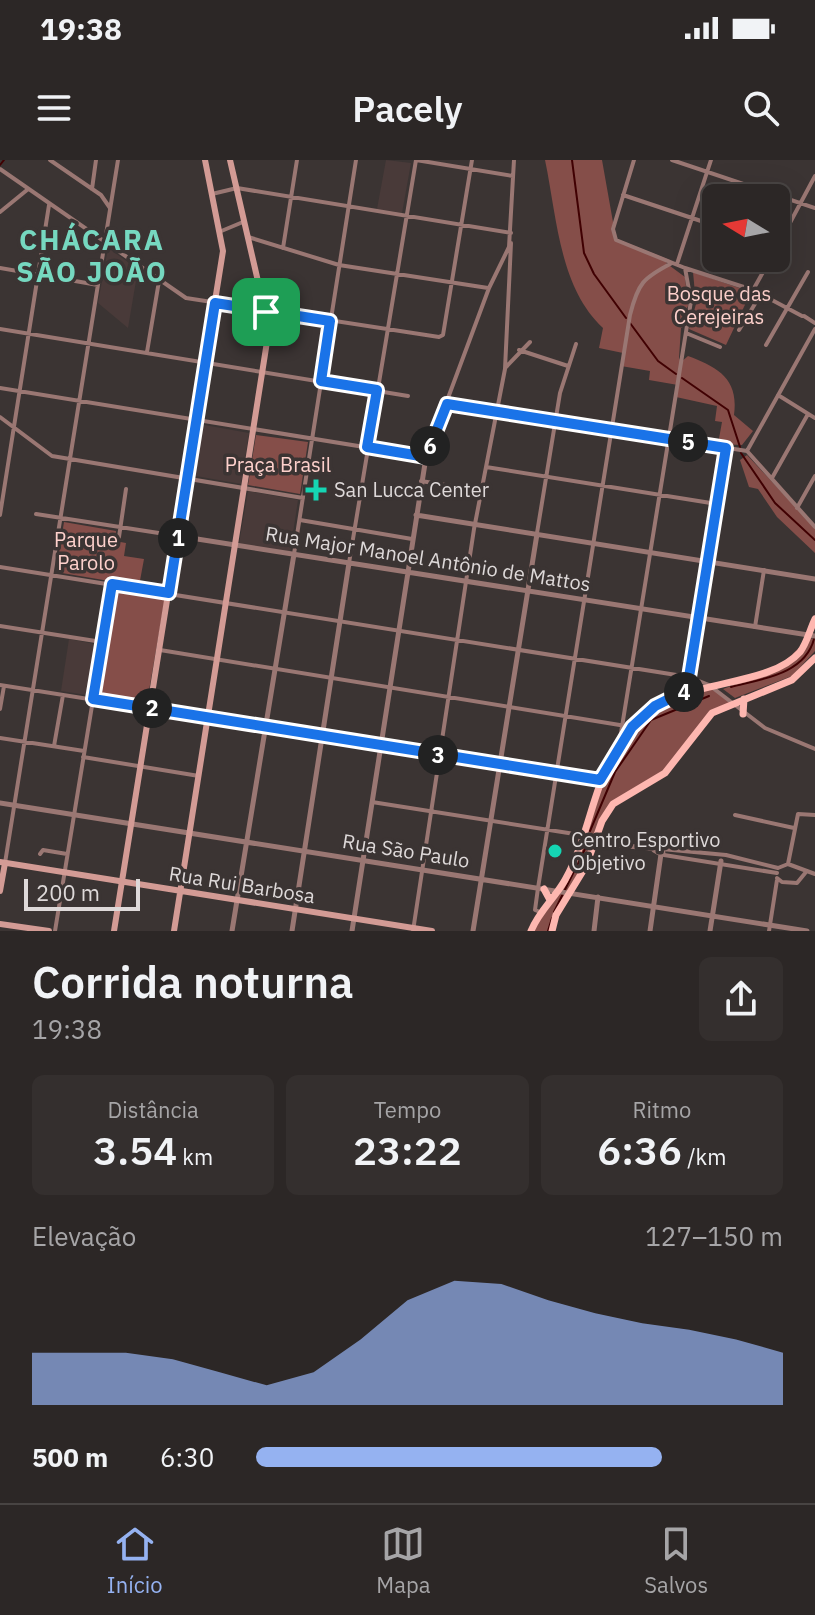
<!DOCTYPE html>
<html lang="pt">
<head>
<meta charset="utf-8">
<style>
  :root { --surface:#2c2726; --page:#342f2e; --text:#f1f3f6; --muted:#a6a5a7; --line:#484443; --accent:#95b2f1 }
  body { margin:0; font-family:"IBM Plex Sans",sans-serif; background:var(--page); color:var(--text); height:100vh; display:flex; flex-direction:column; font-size:30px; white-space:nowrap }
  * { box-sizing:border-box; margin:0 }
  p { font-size:26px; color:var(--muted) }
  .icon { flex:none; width:44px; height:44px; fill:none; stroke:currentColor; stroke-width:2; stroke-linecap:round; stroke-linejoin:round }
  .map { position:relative; height:771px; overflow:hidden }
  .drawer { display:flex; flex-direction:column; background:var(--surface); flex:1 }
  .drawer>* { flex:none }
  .needle { width:52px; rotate:280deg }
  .buttons { position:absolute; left:702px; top:24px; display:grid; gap:16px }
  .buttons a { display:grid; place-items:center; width:88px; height:88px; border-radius:12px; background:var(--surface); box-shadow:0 8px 32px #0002,0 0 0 2px var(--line); font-size:40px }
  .scale { position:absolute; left:24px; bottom:20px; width:116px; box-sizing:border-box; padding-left:8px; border:4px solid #ded9d9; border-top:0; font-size:22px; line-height:28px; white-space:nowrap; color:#ded9d9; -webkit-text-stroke:6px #3b3433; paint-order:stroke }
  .pin { position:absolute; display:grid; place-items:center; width:68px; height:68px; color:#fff; margin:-34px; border-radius:16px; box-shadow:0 4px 12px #0006 }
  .km { position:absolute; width:40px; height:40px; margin:-20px; border-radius:50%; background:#222; color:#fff; font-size:22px; line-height:40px; text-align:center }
  .round { display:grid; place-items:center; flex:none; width:84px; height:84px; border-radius:12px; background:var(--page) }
  .headline { display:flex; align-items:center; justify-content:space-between; height:136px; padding:0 32px }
  h1 { font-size:44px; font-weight:600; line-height:60px }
  .figures { display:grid; grid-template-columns:repeat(3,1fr); gap:12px; height:136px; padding:8px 32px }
  .figures div { display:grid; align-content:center; border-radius:12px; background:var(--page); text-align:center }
  .figures b { font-size:40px; font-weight:600 }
  .figures small { font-size:22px; font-weight:400 }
  .figures p { font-size:22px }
  .chart { height:224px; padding:16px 32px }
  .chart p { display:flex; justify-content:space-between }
  .chart svg { width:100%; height:144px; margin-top:8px; fill:var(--accent); opacity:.7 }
  ul { padding:0 32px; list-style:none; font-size:26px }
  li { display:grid; grid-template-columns:128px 96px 1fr; align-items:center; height:60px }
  li i { height:20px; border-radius:10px; background:var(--accent) }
  .status { display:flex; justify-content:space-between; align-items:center; height:56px; padding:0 40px; background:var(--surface); direction:ltr }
  .status svg { height:22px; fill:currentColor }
  header { display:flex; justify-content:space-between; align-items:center; height:104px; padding:0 32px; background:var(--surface); font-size:36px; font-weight:600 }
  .menu { display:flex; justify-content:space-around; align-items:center; height:112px; border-top:2px solid var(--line); background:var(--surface); font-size:22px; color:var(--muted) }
  .menu a { display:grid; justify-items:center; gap:4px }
  .menu .on { color:var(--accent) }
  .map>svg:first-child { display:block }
  .built { fill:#493a39 }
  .green { fill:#854e49 }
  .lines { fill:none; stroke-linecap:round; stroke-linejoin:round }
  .stream { stroke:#400002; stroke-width:2 }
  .minor { stroke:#9a7773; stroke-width:4 }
  .tertiary { stroke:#9a7773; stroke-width:5 }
  .secondary { stroke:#d39b95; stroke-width:6 }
  .primary { stroke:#feb7b0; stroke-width:7 }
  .route-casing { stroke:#fff; stroke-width:16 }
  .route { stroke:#1a73e8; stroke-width:10 }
  .poi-dot { fill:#15d5b3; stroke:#3b3433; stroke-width:3 }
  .labels { text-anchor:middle; stroke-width:7; stroke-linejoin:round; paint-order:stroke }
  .park-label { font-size:20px; fill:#fed1cc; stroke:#3b3433 }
  .poi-label { font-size:20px; fill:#ded9d9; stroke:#3b3433; text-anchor:start }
  .street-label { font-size:20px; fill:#ded9d9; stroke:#3b3433 }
  .district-label { font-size:28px; font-weight:bold; letter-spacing:2px; fill:#76d8c0; stroke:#3b3433 }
</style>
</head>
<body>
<div class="status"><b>19:38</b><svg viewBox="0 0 49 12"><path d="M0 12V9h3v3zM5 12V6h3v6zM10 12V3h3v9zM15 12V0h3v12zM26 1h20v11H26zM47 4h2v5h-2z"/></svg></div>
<header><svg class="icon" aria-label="menu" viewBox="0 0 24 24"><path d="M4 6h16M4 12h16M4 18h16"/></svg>Pacely<svg class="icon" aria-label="search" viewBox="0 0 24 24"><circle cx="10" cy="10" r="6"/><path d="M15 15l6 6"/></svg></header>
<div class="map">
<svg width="815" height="771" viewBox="0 0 815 771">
  <rect width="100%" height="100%" fill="#3b3433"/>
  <!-- built -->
  <path class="built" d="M386 0 411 3 402 53 377 49Z
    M108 88 138 109 128 168 98 143Z
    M199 264 249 273 241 324 190 315Z
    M248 331 298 340 290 393 239 384Z
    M69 479 95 484 86 535 61 531Z"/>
  <!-- green -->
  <path class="green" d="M545 0H602L616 79 670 100 666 103 685 117 688 146 682 158 685 166 681 168 679 198 681 202 688 196C717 207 739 218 734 255L753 271 742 285 718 284 722 262 715 261 717 246 676 237 678 225 649 220 650 211 621 206 623 193 599 188 603 168C559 127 557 57 545 0Z
    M693 112 751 132 726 185 689 169 696 144Z
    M256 275 308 282 300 334 248 325Z
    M747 295 815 368V393L777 357 758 329 749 327 740 300Z
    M64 362 116 371 115 381 126 383 124 396 144 399 139 426 56 412Z
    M114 430 165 438 147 542 97 534Z
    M809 478 815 479V491L792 516 735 538 723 529 777 509Z
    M709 525 731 543 720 547 672 605 613 644 552 771H531L566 719 600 620 620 584 655 546Z"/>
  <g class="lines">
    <!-- stream -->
    <path class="stream" d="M572 0 584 93 594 114 626 158
      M0 5 4 0
      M630 163 658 201 676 214
      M682 218 728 250 740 287
      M741 293 775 343 815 380
      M731 527C762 519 805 514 814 479
      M590 671 615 612 651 560 709 536
      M554 752 585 689
      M548 771 552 758"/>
    <!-- minor -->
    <path class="minor" d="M50 0 101 35 110 48
      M634 0 613 69 616 80 685 108 753 130 802 156
      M672 0 815 48
      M0 9 186 138 439 177 443 175 472 0
      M92 29 96 0
      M212 34 237 28 511 73
      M623 35 716 66
      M0 52 27 30
      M219 72 243 62
      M248 77 339 105 488 128
      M283 88 297 0
      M776 89 815 16
      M677 104 711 0
      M0 108 98 125
      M753 130 771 98
      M804 156 815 163
      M0 169 408 236
      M739 170 761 134
      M686 173 720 187
      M766 185 808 112
      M519 190 568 206
      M147 192 159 121
      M506 207 530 182
      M0 228 426 297 489 128 509 87 514 0
      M778 235 815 258
      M447 244 747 291
      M0 257 52 296 303 338
      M747 291 815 169
      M747 291 815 367
      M486 307 717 344
      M772 318 808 254
      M421 321 482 331
      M797 348 815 316
      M36 354 178 376
      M0 355 49 45
      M300 360 412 379
      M537 373 560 233 576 184
      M119 377 126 329
      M294 394 356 0
      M349 403 416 0 513 16
      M0 407 689 517 709 525 765 568 815 589
      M0 466 102 482
      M755 467 764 410
      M160 490 632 567
      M689 517 726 288
      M0 525 600 620
      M0 549 4 526
      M0 578 84 591
      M620 579 691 141 685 108
      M54 586 63 535
      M83 597 199 616
      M372 642 581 675 593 682
      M735 655 794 668
      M40 694 43 690 67 694
      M5 703 118 0
      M788 704 798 654 815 655
      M778 708 788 704 815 714
      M777 713 664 695 662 689 726 695 778 708
      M777 718 782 722 797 723 806 712
      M540 752 535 750 538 728 630 155C638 123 643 118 672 103
      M55 771 112 424
      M413 771 474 369 505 209 511 83
      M769 771 777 720"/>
    <!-- tertiary -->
    <path class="tertiary" d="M416 355 815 419
      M178 376 815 476
      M0 643 807 771
      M593 683 662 689
      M232 771 294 394
      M292 771 349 403
      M352 771 426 297
      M473 771 537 374
      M594 771 598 737
      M650 771 661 694 654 690
      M710 771 721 701"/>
    <!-- secondary -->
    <path class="secondary" d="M0 702 432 771
      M0 731 5 703
      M0 764 49 771
      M114 771 223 91 205 0
      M174 771 269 169 230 0"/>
    <!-- primary -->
    <path class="primary" d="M689 517V530
      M743 554 744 539
      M544 729 550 740
      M531 771C539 751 555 738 565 720 595 667 593 599 643 556 686 518 768 528 800 492 807 483 810 469 815 459
      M552 771 556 755 586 706 602 661 613 644 665 613 712 553 792 520 815 498"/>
  </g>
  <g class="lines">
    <defs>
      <path id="route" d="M215 143 330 161 321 221 377 230 367 287 426 297 447 244 726 288 689 517 691 528 655 546 632 567 600 620 93 539 112 424 169 433Z"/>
    </defs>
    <!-- route casing -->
    <use href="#route" class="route-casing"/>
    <!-- route -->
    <use href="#route" class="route"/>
  </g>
  <!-- markers -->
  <g class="poi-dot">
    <path d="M312 318h8v8h8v8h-8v8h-8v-8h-8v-8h8z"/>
    <circle cx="555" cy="691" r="8"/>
  </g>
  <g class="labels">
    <!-- park labels -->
    <g class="park-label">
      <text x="719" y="141">Bosque das<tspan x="719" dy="23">Cerejeiras</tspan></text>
      <text x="278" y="312">Praça Brasil</text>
      <text x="86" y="387">Parque<tspan x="86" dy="23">Parolo</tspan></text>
    </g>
    <!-- poi labels -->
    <g class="poi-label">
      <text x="334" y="337">San Lucca Center</text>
      <text x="571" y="687">Centro Esportivo<tspan x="571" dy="23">Objetivo</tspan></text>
    </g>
    <!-- street labels -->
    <g class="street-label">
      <text transform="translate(428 399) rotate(9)" y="7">Rua Major Manoel Antônio de Mattos</text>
      <text transform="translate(406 691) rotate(9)" y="7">Rua São Paulo</text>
      <text transform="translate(242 725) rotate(9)" y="7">Rua Rui Barbosa</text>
    </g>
    <!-- district labels -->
    <g class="district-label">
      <text x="92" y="90">CHÁCARA<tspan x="92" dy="32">SÃO JOÃO</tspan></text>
    </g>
  </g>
</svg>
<div class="buttons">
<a><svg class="needle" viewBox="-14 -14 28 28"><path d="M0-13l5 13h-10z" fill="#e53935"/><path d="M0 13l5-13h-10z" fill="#a6a5a7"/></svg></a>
</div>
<div class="scale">200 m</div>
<div class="pin" style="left:266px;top:152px;background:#1e9e55"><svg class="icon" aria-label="arrive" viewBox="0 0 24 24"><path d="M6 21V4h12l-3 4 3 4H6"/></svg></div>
<b class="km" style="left:178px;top:378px">1</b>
<b class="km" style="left:152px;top:548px">2</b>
<b class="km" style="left:438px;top:595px">3</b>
<b class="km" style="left:684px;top:532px">4</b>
<b class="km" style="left:688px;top:282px">5</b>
<b class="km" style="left:430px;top:286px">6</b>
</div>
<section class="drawer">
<div class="headline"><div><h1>Corrida noturna</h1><p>19:38</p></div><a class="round"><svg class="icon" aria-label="share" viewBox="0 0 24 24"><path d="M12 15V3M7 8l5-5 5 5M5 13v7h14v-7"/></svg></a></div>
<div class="figures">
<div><p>Distância</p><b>3.54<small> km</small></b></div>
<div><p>Tempo</p><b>23:22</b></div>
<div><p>Ritmo</p><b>6:36<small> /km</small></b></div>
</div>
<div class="chart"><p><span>Elevação</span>127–150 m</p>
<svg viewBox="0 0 160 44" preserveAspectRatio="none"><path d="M0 44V28L10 28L20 28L30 30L40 34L50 38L60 34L70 24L80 12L90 6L100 7L110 12L120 16L130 19L140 21L150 24L160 28V44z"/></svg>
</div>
<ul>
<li><b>500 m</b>6:30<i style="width:77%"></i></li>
</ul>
</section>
<nav class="menu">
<a class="on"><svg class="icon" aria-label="home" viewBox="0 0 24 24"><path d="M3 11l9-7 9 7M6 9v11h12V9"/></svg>Início</a>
<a><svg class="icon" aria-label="map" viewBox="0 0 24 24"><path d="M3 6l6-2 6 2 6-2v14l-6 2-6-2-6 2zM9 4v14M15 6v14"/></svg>Mapa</a>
<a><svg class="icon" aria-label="saved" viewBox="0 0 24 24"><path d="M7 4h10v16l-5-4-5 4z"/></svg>Salvos</a>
</nav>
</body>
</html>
